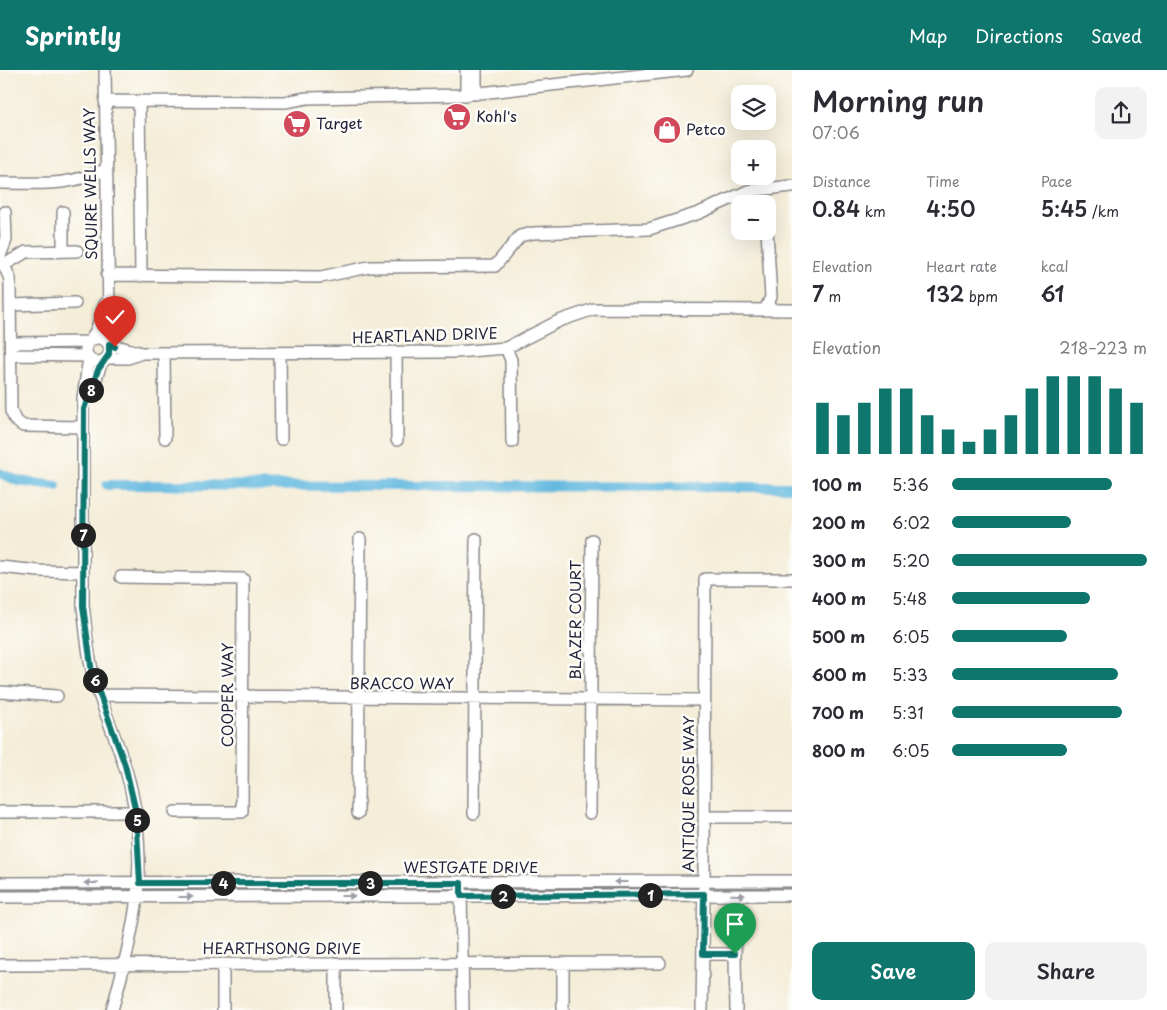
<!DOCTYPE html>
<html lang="en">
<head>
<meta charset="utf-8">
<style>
  :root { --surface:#fff; --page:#f2f2f3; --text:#2b2b33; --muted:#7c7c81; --accent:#0f766e }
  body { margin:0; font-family:"Playpen Sans",sans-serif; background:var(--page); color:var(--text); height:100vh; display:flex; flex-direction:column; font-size:19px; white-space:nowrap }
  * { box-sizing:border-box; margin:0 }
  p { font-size:16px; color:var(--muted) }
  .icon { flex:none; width:28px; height:28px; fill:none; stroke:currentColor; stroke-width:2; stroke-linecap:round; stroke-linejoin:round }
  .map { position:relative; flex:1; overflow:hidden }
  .panel { display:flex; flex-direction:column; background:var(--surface); width:375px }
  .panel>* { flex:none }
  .controls { position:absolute; left:731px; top:15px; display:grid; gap:10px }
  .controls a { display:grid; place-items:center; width:45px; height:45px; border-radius:10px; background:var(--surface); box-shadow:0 5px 20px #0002; font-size:25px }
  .pin { position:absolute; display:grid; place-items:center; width:42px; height:42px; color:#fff; margin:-51px -21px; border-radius:50% 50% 50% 0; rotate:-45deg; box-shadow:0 0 5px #0007 }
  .pin .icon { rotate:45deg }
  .km { position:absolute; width:25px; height:25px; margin:-12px; border-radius:50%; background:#222; color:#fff; font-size:14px; line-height:25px; text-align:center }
  .round { display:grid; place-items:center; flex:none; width:52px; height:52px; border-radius:10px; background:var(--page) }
  .head { display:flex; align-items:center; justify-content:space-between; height:85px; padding:0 20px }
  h1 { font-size:28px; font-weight:600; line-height:38px }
  .stats { display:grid; grid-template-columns:repeat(3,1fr); gap:8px; height:85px; padding:5px 20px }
  .stats div { display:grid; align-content:center }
  .stats b { font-size:21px; font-weight:600 }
  .stats small { font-size:14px; font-weight:400 }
  .stats p { font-size:14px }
  .chart { height:140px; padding:10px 20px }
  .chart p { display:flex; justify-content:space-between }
  .chart svg { width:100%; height:90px; margin-top:5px; stroke:var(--accent); stroke-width:6 }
  .action { display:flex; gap:10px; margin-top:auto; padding:10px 20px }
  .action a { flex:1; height:58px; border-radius:10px; background:var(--accent); color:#fff; font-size:20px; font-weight:600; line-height:58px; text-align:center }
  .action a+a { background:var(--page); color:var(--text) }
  ul { padding:0 20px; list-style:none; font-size:16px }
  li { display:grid; grid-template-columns:80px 60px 1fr; align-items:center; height:38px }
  li i { height:12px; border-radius:6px; background:var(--accent) }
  header { display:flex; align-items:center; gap:30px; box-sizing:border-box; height:70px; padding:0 25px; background:var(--accent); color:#fff }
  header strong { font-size:24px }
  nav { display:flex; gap:28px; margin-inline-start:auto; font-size:18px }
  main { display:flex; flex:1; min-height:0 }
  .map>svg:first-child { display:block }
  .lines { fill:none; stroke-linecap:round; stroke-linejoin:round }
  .canal { stroke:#64b9e0; stroke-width:10 }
  .minor-casing { stroke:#8b888a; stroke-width:14 }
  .minor { stroke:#fff; stroke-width:11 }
  .oneway { fill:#9c9ca7 }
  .route-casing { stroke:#fff; stroke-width:10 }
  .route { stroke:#0f766e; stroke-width:6 }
  .labels { text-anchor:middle; stroke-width:5; stroke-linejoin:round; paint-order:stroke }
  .poi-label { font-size:15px; fill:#22223b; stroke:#fdfcf7; text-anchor:start }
  .street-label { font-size:15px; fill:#22223b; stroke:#fdfcf7 }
</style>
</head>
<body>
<header>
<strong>Sprintly</strong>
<nav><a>Map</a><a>Directions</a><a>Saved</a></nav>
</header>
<main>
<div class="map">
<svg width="792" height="940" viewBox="0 0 792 940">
  <rect width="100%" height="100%" fill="#fdfcf7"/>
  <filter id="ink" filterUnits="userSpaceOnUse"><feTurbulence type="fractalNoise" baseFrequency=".02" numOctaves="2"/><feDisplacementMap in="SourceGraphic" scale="10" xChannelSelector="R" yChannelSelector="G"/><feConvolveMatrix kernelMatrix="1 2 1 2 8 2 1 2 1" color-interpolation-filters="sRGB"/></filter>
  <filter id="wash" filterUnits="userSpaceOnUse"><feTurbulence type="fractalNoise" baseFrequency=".0096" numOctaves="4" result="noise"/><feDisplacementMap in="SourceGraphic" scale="20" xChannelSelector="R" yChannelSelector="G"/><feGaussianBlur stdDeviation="1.12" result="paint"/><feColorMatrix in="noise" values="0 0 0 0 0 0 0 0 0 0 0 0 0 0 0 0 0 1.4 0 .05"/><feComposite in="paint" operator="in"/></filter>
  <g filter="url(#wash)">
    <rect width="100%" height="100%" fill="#f4edd8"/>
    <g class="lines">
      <!-- canal -->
      <path class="canal" d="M0 403 18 411 56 416
        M107 415 792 417"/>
    </g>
  </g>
  <g filter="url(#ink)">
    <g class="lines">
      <defs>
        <path id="minor" d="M105 0 109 243 106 271
          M466 0V25
          M476 0V24
          M105 31 285 32 307 28 462 25 687 0
          M139 31 141 206
          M0 113C42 113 65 117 105 100
          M63 181V142
          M0 186 6 170 5 142
          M0 192 4 195 10 209 11 341 15 350 23 356 82 357
          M4 195 26 182 77 181
          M107 205 321 207 369 197 495 196 520 166 533 163 649 159 699 143 748 121 792 116
          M11 235 75 233
          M765 240 771 227 767 161
          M86 280a12 12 0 1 1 24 0a12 12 0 1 1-24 0Z
          M91 270 96 261 105 234
          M11 273 89 272
          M109 274 142 283
          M506 278 511 290 512 372
          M164 283 165 368
          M280 283 281 369
          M396 284 397 370
          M11 285 87 286
          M89 288 83 328V536C86 558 87 582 93 604 103 643 122 679 131 719 149 800 134 862 112 940
          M107 288H128L142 283 456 282 506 278 559 251 594 239 792 240
          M90 326 102 291
          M0 497 39 501 83 502
          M121 507 243 509 242 742H175
          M0 622 57 626
          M99 625 704 630
          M0 742H136
          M358 743 360 469
          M474 743 476 469
          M590 743 592 470
          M704 747H792
          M0 813 792 811
          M461 820 463 940
          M0 827 792 825
          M703 884H735L737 849
          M735 884 736 940
          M336 893V940
          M563 893V940
          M0 895 660 893
          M223 940V894
          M702 940 704 811 705 509H792"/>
      </defs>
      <!-- minor casing -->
      <use href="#minor" class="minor-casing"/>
      <!-- minor -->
      <use href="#minor" class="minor"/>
    </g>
    <!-- one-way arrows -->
    <defs><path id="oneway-solid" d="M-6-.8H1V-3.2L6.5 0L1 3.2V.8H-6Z" transform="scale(1.25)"/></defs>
    <g class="oneway">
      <use href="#oneway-solid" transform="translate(621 812) rotate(180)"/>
      <use href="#oneway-solid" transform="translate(91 813) rotate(180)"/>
      <use href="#oneway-solid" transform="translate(738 825) rotate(1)"/>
      <use href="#oneway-solid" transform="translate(348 826)"/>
      <use href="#oneway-solid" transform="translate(186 827)"/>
    </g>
  </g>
  <g class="lines" filter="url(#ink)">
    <defs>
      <path id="route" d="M115 277 109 274V284L98 300 84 339 83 536 92 603 125 695 136 742 140 813H461V826L704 824 703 884H735"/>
    </defs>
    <!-- route casing -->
    <use href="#route" class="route-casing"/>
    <!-- route -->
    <use href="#route" class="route"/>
  </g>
  <!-- icons -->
  <defs>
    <symbol id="supermarket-disc" viewBox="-11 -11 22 22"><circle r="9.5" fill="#d1495b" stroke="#fdfcf7"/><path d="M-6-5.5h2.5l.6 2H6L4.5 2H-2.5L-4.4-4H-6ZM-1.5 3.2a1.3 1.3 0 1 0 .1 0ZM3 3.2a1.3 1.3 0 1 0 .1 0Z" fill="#fff"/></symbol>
    <symbol id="shop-disc" viewBox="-11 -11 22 22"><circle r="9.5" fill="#d1495b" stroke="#fdfcf7"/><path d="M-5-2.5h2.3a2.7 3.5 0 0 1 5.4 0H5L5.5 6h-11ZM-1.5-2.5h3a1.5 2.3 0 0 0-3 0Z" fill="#fff"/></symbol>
  </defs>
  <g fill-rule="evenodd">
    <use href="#supermarket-disc" x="441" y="31" width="32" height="32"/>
    <use href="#supermarket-disc" x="281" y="38" width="32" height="32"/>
    <use href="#shop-disc" x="651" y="44" width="32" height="32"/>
  </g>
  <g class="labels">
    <!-- poi labels -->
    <g class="poi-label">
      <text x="476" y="52">Kohl's</text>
      <text x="316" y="59">Target</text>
      <text x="686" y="65">Petco</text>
    </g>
    <!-- street labels -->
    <g class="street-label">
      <text transform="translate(91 114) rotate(-91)" y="5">SQUIRE WELLS WAY</text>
      <text transform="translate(425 266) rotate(-2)" y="5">HEARTLAND DRIVE</text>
      <text transform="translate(576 550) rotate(-90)" y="5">BLAZER COURT</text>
      <text x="402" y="619">BRACCO WAY</text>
      <text transform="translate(228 625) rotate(-90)" y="5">COOPER WAY</text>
      <text transform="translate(689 724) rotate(-90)" y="5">ANTIQUE ROSE WAY</text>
      <text x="471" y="803">WESTGATE DRIVE</text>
      <text x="282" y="884">HEARTHSONG DRIVE</text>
    </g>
  </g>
</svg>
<div class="controls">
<a><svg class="icon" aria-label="layers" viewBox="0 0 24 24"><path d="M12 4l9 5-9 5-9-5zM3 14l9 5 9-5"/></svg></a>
<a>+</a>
<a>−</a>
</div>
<div class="pin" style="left:735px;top:884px;background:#1e9e55"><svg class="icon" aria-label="arrive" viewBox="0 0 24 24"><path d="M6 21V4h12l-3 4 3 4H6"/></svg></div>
<div class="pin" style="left:115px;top:277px;background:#d93025"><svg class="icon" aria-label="check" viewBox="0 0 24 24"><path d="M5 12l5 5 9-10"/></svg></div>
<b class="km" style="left:650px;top:825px">1</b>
<b class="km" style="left:503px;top:826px">2</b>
<b class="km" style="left:370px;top:813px">3</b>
<b class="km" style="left:223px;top:813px">4</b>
<b class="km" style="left:137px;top:750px">5</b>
<b class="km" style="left:95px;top:610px">6</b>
<b class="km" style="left:83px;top:465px">7</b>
<b class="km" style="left:91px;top:320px">8</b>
</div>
<section class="panel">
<div class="head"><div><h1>Morning run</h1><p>07:06</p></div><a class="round"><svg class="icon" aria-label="share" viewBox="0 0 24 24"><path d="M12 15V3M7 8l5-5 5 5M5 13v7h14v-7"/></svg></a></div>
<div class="stats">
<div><p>Distance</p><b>0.84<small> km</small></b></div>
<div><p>Time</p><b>4:50</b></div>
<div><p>Pace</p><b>5:45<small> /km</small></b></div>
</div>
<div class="stats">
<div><p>Elevation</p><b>7<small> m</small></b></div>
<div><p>Heart rate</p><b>132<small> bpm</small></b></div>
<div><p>kcal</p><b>61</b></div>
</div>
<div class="chart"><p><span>Elevation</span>218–223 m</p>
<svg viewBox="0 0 160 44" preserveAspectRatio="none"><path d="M5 44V19M15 44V25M25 44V19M35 44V12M45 44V12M55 44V25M65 44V32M75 44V38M85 44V32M95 44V25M105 44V12M115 44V6M125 44V6M135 44V6M145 44V12M155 44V19"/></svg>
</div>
<ul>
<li><b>100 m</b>5:36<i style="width:82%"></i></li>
<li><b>200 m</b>6:02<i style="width:61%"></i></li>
<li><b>300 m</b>5:20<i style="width:100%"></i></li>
<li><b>400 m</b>5:48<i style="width:71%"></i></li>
<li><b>500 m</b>6:05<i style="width:59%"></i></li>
<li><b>600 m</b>5:33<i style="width:85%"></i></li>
<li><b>700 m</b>5:31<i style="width:87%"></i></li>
<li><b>800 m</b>6:05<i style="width:59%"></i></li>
</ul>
<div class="action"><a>Save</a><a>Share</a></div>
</section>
</main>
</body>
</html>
